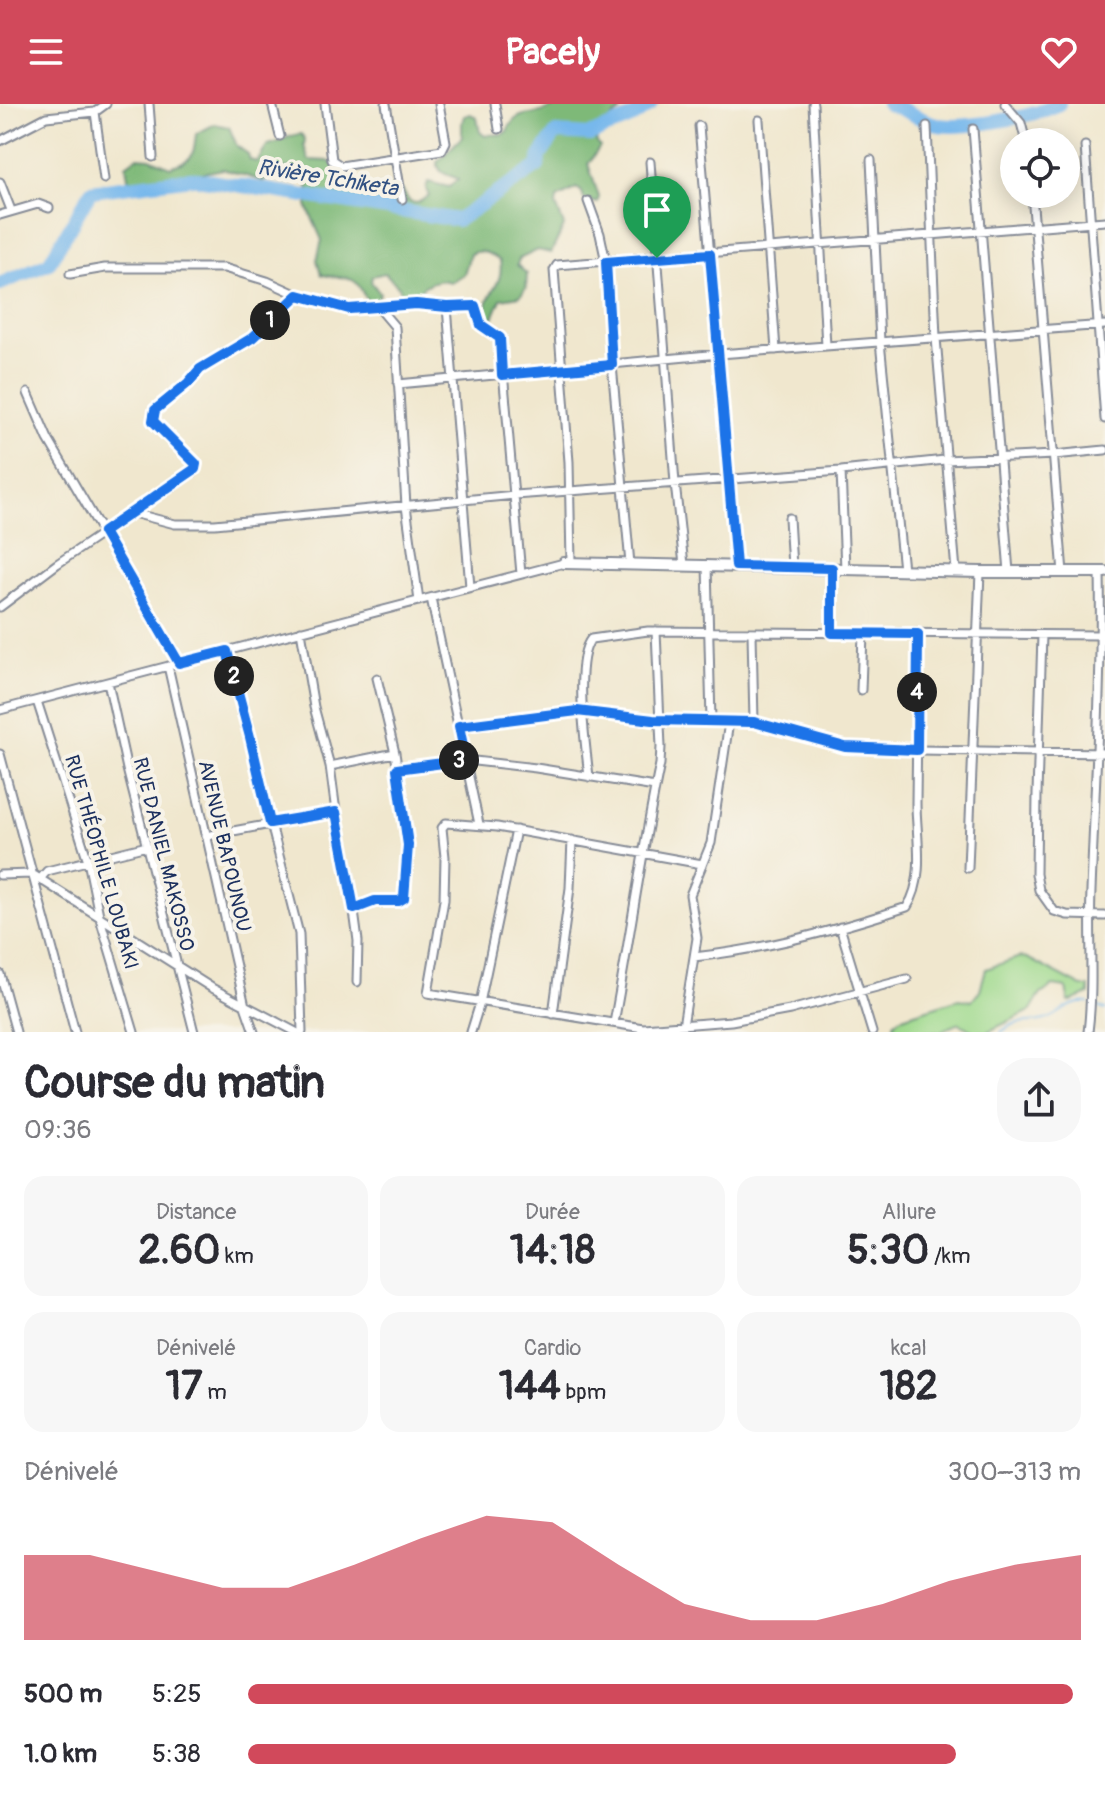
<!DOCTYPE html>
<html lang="fr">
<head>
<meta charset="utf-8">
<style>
  :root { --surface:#fff; --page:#f7f7f7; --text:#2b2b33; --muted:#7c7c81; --accent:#d1495b }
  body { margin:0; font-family:Pangolin,sans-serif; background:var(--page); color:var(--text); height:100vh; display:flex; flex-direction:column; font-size:30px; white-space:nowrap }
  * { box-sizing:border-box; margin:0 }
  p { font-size:26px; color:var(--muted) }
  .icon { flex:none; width:44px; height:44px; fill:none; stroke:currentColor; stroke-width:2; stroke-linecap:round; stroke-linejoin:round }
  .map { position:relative; height:928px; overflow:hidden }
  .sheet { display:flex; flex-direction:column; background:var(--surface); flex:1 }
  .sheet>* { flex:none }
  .tools { position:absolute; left:1000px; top:24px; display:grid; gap:16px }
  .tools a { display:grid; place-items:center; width:80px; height:80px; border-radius:50%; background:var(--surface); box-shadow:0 4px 20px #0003; font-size:40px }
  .pin { position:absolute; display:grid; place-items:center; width:68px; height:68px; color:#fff; margin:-82px -34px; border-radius:50% 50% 50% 0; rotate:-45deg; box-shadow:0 0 8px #0007 }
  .pin .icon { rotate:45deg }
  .km { position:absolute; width:40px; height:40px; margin:-20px; border-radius:50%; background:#222; color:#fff; font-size:22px; line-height:40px; text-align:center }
  .round { display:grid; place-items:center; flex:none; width:84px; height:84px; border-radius:32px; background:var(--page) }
  .overview { display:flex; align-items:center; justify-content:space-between; height:136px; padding:0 24px }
  h1 { font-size:44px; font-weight:800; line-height:60px }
  .stats { display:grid; grid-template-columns:repeat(3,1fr); gap:12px; height:136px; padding:8px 24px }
  .stats div { display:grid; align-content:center; border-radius:20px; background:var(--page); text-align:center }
  .stats b { font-size:40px; font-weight:800 }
  .stats small { font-size:22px; font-weight:400 }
  .stats p { font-size:22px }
  .chart { height:224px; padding:16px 24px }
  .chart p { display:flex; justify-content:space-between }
  .chart svg { width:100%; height:144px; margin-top:8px; fill:var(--accent); opacity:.7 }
  ul { padding:0 24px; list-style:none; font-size:26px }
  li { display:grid; grid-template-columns:128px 96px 1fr; align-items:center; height:60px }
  li i { height:20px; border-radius:10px; background:var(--accent) }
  header { display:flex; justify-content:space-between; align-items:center; height:104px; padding:0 24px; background:var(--accent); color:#fff; font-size:36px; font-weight:800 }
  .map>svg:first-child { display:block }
  .green { fill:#9ed98c; stroke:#5c8475; stroke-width:2 }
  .forest { fill:#7eb978; stroke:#4c746b; stroke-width:2 }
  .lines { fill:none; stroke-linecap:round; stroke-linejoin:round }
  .stream { stroke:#77b8ec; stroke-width:2 }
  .river { stroke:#77b8ec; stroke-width:14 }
  .street-casing { stroke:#868b96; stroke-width:11 }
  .secondary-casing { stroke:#868b96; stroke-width:14 }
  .street { stroke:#fff; stroke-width:7 }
  .secondary { stroke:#fff; stroke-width:10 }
  .route-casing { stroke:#fff; stroke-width:16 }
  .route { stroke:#1a73e8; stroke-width:10 }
  .labels { text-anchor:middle; stroke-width:8; stroke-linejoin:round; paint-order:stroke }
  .street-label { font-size:20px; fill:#1b2f5e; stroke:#f7f3e8 }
  .water-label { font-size:22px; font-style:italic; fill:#325182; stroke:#f7f3e8 }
</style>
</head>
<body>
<header><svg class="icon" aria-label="menu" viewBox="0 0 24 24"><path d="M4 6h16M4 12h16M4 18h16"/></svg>Pacely<svg class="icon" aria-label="heart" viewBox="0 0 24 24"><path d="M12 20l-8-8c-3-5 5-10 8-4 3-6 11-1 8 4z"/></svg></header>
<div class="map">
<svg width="1105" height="928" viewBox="0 0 1105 928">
  <rect width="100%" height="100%" fill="#f7f3e8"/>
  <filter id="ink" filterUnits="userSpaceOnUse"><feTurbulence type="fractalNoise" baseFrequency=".0125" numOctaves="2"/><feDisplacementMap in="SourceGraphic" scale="16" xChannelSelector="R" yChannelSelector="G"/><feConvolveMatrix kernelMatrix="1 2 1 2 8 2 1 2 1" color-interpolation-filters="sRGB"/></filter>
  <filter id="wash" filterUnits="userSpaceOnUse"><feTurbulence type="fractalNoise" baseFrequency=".006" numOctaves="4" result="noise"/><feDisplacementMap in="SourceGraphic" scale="32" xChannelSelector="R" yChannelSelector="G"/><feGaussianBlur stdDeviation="1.8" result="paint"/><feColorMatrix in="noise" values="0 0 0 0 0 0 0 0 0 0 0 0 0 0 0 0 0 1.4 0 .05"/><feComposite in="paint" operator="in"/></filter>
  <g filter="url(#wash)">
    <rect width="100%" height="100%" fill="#f0e7ce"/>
    <!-- green -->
    <path class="green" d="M1020 853 1027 854 1082 883H1089V890L1069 898 1066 884 1053 882 1041 890 1030 907 987 928H974L959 919 945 925 943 928H895L894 919 899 914 959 895 972 897 980 886 986 865Z"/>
    <!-- forest -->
    <path class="forest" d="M559 0 622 1 620 8 603 21 596 37 600 43 588 60 599 93 597 99 584 95 582 88 577 84 557 94 556 101 564 122 551 149 538 146 519 155 517 161 527 170 526 184 520 192 501 195 493 214 486 211C484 190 505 181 500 157 490 150 482 144 470 150L464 170 451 178C441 174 429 178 421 185L424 191 411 197 404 195 399 183 385 169 372 172 371 178 380 189 377 196 370 200C362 193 363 183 354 177 343 170 332 175 321 170L317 156 322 136 307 102 309 75 303 64H286L275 72 263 77 223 65 168 76 134 77 128 74 126 61 137 53 150 54 170 63C193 55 193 55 196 30L215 20 229 23 237 42 248 50 250 56 257 58 268 41C280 39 290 30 301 30L305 35 304 42 309 56 328 57 345 67V81L396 83 402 86 410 98 417 99 429 92 426 85 428 78 449 83 458 75C448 70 439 71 437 58L462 33V19L464 12 471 10 477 14 480 28 485 32C493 29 499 32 506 29 519 0 532 18 559 0Z"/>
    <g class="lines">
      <!-- stream -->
      <path class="stream" d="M1094 901 1105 906
        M1001 928C1021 913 1025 921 1045 916 1060 912 1070 896 1088 899"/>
      <!-- river -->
      <path class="river" d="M888 0C905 5 919 15 935 20 958 27 1038 12 1059 0
        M0 180 49 159 91 87 191 74 458 116 538 62 540 52 556 29 590 31 633 13 651 0"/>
    </g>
  </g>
  <g filter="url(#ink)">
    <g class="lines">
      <defs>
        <path id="street" d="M149 0 153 53
          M272 0 280 32
          M325 0 332 56 341 62 442 46 446 38 439 0
          M386 0 402 95
          M495 0 499 25
          M813 0 826 242
          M1005 0 1021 19 1026 38
          M95 8 104 75
          M759 16 776 246
          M699 22 736 462
          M927 22 936 234 956 467
          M973 25 1009 468
          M0 37 46 13 95 8 106 0
          M1085 42 1105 315
          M871 56 880 238 903 466
          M650 58 675 379 684 461
          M0 78 11 106
          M1032 90 1063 469
          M588 97 600 130 606 158 612 261 630 460
          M0 111 38 100 49 104
          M70 170 105 164H224L267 177 298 191 349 205 416 200 447 203 475 202 481 221 500 234 521 470
          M447 203 470 483
          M379 204 395 223 406 402 419 497
          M398 280 719 250 1105 221
          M28 289 48 335 179 559
          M841 367 845 465
          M133 409 175 420H215L515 391 841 367 945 356 1054 351 1105 346
          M789 414 792 463
          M571 459 569 358 554 166 557 161 1105 117
          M707 461 711 617
          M832 464V529
          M431 494 479 720
          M0 503 57 460 193 368 196 360 153 317 155 306 188 279 200 265 252 234 298 191
          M301 527 314 603 330 662 336 708 349 770 358 837 357 878
          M752 529 754 618
          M1042 531 1037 690 1036 770 1039 786 1054 807 1067 811 1105 812
          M227 547 299 830 302 928
          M168 562 245 902 254 928
          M108 578 127 665 194 928
          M861 586 863 530
          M37 597 88 757 99 811 134 928
          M0 606 564 459
          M459 622 577 607 653 616 754 618 845 643 858 645 1105 649
          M0 650 75 928
          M330 662 395 649
          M397 665 466 656 536 664 655 683
          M589 673C586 643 573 557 591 535L648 527 1101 531
          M206 732 336 708
          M702 760 497 723 446 719 442 724 445 753 444 796 428 889 643 924 731 917 790 906 907 875
          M968 764 980 468
          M0 771 32 770 212 884 296 928
          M40 775 47 767 147 742
          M354 805 375 797H399L405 792 408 741 406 719 395 649 377 574
          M840 823 872 928
          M694 853C767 845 838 826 907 803 926 774 916 731 916 699 917 642 917 586 918 530
          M0 870 16 928
          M553 910 570 784 572 736
          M614 919C630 833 642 746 660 660L661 643 656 527
          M471 928 480 899 516 726
          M682 928 697 834 690 791 711 739 729 618
          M1088 928C1094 881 1089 835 1091 787 1095 681 1102 574 1100 468"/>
        <path id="secondary" d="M564 459 980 468H1105"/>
      </defs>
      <!-- street casing -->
      <use href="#street" class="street-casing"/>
      <!-- secondary casing -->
      <use href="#secondary" class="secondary-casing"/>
      <!-- street -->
      <use href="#street" class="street"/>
      <!-- secondary -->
      <use href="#secondary" class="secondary"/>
    </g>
  </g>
  <g class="lines" filter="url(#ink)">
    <defs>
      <path id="route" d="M710 150 736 462 832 464V529L918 530 917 646 845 643 754 618 653 616 577 607 459 622 466 656 397 665 408 741 404 794 399 797H375L354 805 336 708 270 719 250 633 227 547 179 559 103 428 195 365 196 360 153 317 155 306 188 279 200 265 252 234 298 191 349 205 416 200 447 203 475 202 481 221 500 234 502 271 612 261 606 158Z"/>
    </defs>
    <!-- route casing -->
    <use href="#route" class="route-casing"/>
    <!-- route -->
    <use href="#route" class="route"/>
  </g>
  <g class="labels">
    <!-- street labels -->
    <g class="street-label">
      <text transform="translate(225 742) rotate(77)" y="7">AVENUE BAPOUNOU</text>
      <text transform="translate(164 750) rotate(76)" y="7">RUE DANIEL MAKOSSO</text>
      <text transform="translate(102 758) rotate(74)" y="7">RUE THÉOPHILE LOUBAKI</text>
    </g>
    <!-- water labels -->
    <g class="water-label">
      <text transform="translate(328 73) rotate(9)" y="8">Rivière Tchiketa</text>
    </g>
  </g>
</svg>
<div class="tools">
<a><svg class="icon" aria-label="locate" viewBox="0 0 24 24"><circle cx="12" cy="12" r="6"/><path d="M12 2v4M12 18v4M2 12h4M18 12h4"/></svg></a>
</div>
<div class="pin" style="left:657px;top:154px;background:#1e9e55"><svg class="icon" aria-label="arrive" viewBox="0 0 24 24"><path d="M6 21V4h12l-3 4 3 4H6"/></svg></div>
<b class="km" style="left:270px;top:216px">1</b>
<b class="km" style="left:234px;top:572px">2</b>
<b class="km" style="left:459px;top:656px">3</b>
<b class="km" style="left:917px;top:588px">4</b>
</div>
<section class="sheet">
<div class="overview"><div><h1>Course du matin</h1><p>09:36</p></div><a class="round"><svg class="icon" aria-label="share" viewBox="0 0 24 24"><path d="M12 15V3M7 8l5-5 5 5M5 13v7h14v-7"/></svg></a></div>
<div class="stats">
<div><p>Distance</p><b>2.60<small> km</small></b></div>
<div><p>Durée</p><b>14:18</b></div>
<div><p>Allure</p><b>5:30<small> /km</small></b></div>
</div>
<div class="stats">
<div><p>Dénivelé</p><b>17<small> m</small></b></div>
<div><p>Cardio</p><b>144<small> bpm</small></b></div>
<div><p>kcal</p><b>182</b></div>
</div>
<div class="chart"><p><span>Dénivelé</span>300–313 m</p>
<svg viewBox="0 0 160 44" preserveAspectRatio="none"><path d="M0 44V18L10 18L20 23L30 28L40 28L50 21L60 13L70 6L80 8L90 21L100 33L110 38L120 38L130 33L140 26L150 21L160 18V44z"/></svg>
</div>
<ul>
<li><b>500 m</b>5:25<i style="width:99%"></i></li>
<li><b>1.0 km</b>5:38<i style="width:85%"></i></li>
</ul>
</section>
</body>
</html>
